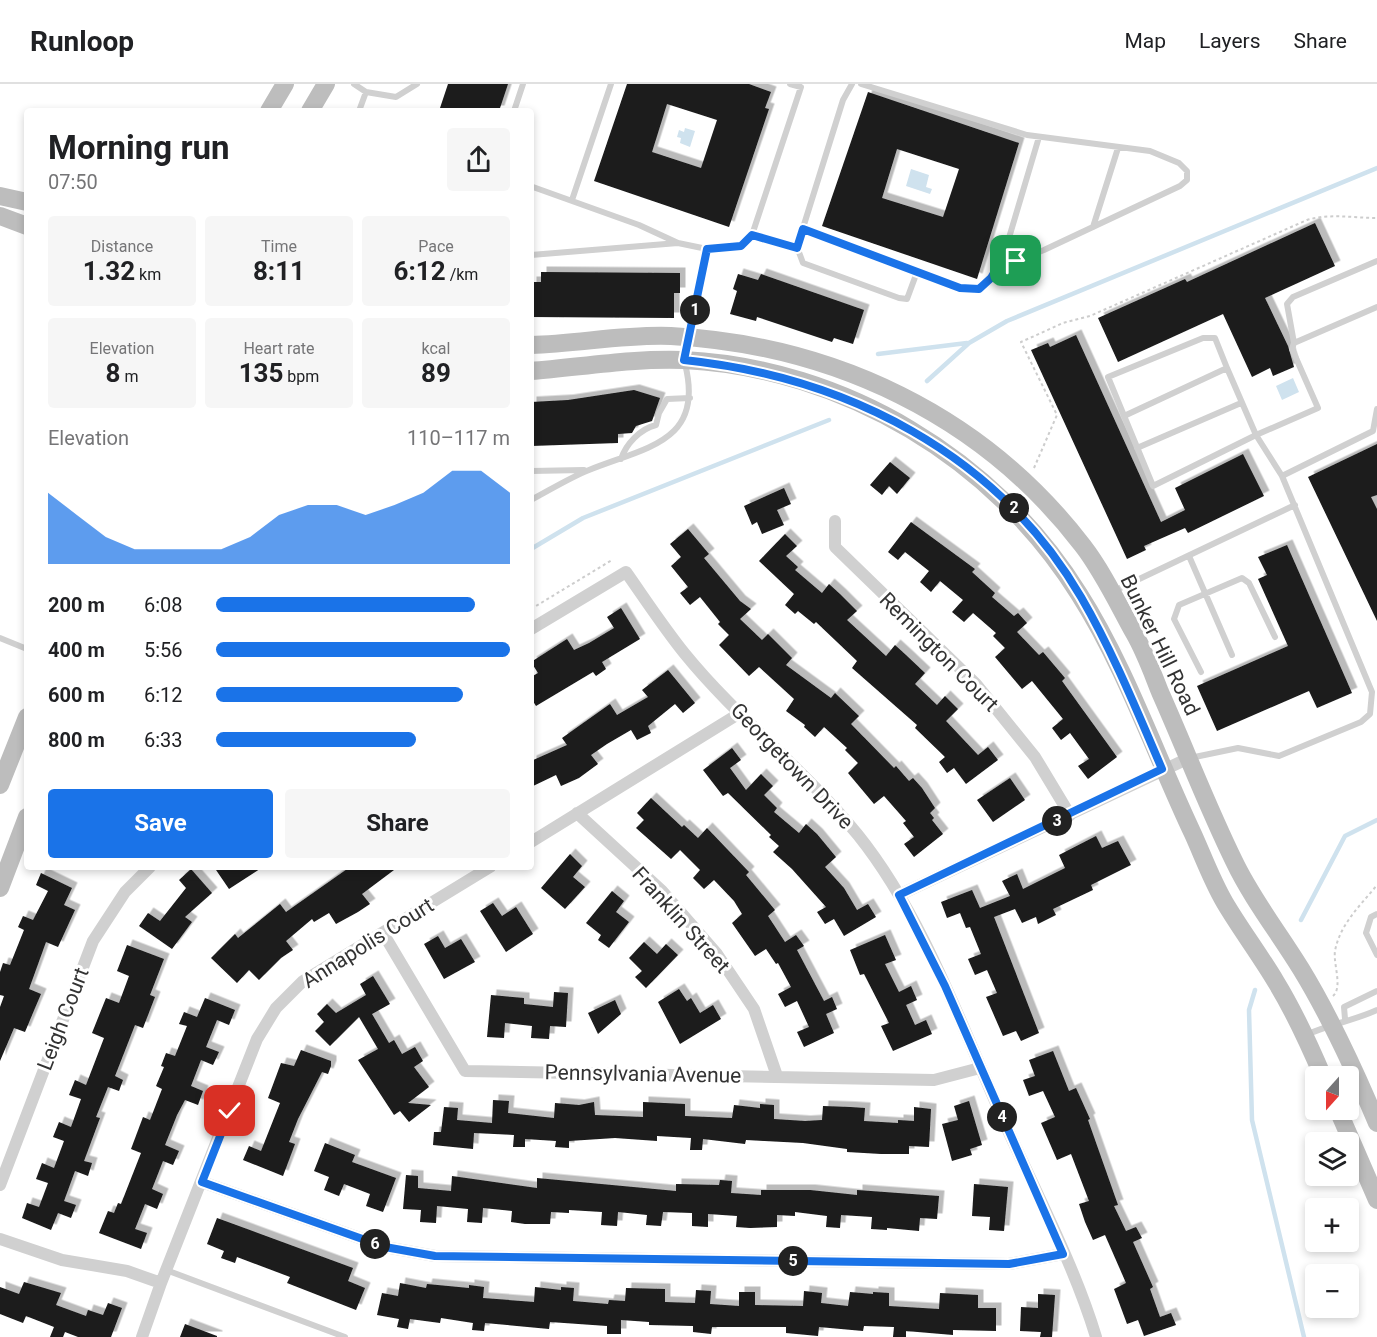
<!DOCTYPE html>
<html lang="en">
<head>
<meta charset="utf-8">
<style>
  :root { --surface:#fff; --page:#f6f6f6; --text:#202124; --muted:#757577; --line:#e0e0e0; --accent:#1a73e8 }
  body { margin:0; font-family:Roboto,sans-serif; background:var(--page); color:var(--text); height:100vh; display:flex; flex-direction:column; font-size:22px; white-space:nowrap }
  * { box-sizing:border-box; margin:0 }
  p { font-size:20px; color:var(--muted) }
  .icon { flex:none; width:33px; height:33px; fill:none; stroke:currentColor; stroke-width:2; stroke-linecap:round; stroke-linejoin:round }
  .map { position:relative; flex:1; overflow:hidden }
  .sheet { position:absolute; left:24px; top:24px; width:510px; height:762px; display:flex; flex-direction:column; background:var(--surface); border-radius:6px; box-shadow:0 3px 9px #0003 }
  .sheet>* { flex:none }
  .needle { width:39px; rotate:201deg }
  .controls { position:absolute; left:1305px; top:982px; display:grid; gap:12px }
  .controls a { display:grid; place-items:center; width:54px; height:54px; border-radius:6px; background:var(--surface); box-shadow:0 3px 9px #0003; font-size:30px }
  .pin { position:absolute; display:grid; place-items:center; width:51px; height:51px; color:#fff; margin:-26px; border-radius:12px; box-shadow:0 3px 9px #0006 }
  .km { position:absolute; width:30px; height:30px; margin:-15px; border-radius:50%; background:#222; color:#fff; font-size:16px; line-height:30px; text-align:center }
  .round { display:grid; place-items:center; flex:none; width:63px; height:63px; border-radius:6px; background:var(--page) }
  .summary { display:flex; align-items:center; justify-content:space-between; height:102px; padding:0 24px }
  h1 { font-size:33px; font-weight:700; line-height:45px }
  .stats { display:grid; grid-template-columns:repeat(3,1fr); gap:9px; height:102px; padding:6px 24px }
  .stats div { display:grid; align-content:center; border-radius:6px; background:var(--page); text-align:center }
  .stats b { font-size:26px; font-weight:700 }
  .stats small { font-size:16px; font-weight:400 }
  .stats p { font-size:16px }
  .chart { height:168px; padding:12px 24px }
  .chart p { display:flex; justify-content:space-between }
  .chart svg { width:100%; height:108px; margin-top:6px; fill:var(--accent); opacity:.7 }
  .action { display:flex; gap:12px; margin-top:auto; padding:12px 24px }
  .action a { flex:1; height:69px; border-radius:6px; background:var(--accent); color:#fff; font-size:24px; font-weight:700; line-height:69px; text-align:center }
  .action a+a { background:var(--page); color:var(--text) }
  ul { padding:0 24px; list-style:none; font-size:20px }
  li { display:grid; grid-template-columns:96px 72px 1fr; align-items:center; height:45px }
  li i { height:15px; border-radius:8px; background:var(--accent) }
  header { display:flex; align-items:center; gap:36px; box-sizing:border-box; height:84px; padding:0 30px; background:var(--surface); border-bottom:2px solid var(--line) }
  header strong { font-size:28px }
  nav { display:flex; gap:33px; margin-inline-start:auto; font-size:21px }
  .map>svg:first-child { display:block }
  .water { fill:#cfe2ee }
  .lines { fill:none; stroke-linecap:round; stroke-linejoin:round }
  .stream { stroke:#cfe2ee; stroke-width:4.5 }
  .building { fill:#1a1a1a; fill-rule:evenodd; filter:url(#shadow) }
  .path { stroke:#cdcdcd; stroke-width:2; stroke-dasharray:3 3; stroke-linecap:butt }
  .lane { stroke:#d0d0d0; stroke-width:6 }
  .street { stroke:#d0d0d0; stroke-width:12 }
  .secondary { stroke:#bdbdbd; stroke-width:18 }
  .route-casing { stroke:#fff; stroke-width:12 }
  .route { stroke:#1a73e8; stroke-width:8 }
  .labels { text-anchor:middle; stroke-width:6; stroke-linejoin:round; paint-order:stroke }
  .street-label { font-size:21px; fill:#333; stroke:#fff }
</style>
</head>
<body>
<header>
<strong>Runloop</strong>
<nav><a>Map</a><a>Layers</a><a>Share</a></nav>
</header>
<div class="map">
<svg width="1377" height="1253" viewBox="0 0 1377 1253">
  <defs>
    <filter id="shadow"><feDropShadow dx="5.5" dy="-5.5" stdDeviation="0" flood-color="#0004"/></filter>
  </defs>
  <rect width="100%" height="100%" fill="#fff"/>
  <!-- water -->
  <path class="water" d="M685 44 695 47 690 63 680 59 681 54 677 53 679 46 684 48Z
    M911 85 929 91 926 103 932 105 930 110 906 102Z
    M1293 294 1299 308 1282 316 1276 302Z"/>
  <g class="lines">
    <!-- stream -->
    <path class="stream" d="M878 270 967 259
      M927 297 969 259 1007 237 1377 84
      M531 465 583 434 829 336
      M1301 836 1345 752 1377 736
      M1255 906 1249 926 1252 1036 1304 1253"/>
  </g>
  <!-- building -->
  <path class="building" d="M448 0H508L499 27H439Z
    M627 0H749L771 8 765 24 769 25 729 143 594 97ZM667 20 717 36 701 84 652 68Z
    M868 8 1019 59 977 195 822 142ZM897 65 959 85 943 133 882 114Z
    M1315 139 1335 182 1265 214 1288 262 1294 283 1273 292 1270 284 1252 293 1223 230 1118 278 1098 234 1185 195 1187 198Z
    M541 188 680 189V209H674V234L531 233V198H541Z
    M738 190 758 196 761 190 864 226 853 260 834 254 832 258 757 233 756 237 730 230 737 207 733 205Z
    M1076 251 1161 438 1185 426 1175 404 1243 370 1264 412 1188 449 1185 444 1144 462 1146 466 1127 475 1031 266 1048 259 1050 263Z
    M634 306 660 314 652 337 636 342 632 349 618 350V359L531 362V318L568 316Z
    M1377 360V411L1371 413 1377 425V537L1308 393Z
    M890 378 910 394 897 410 889 402 882 411 870 401Z
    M784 404 791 420 777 426 784 441 762 450 757 438 752 441 744 422Z
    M911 438 975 485 972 488 995 509 992 513 1014 532 1018 529 1027 539 1017 548 1039 571 1043 568 1065 594 1062 597 1117 673 1088 695 1078 682 1089 675 1070 649 1061 656 1052 644 1063 635 1032 597 1022 605 995 573 1005 564 993 552 996 549 973 529 964 538 952 528 963 516 940 497 931 508 920 498 929 487 905 468 898 476 888 468Z
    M688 445 709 470 704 474 740 517 751 525 740 535 762 556 768 550 792 574 786 581 831 614 835 609 859 632 851 640 894 684 896 682 909 697 913 694 922 704 935 724 930 729 934 734 932 736 943 750 914 773 904 760 914 753 903 739 906 737 884 712 874 720 848 689 858 679 845 666 847 664 824 643 815 653 804 643 805 641 786 627 794 615 759 583 749 592 719 561 729 551 718 540 720 538 700 513 690 521 680 509 688 503 671 482 681 473 670 460Z
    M785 450 797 462 786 472 798 483 795 486 822 509 829 500 840 510 857 527 847 536 886 572 895 561 906 571 925 589 915 600 937 621 945 612 958 625 946 637 978 671 988 663 998 676 966 700 954 684 947 689 939 678 945 673 915 644 917 641 852 584 857 577 816 538 814 540 798 527 795 530 785 521 794 510 759 477Z
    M1287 461 1352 609 1317 624 1309 607 1217 647 1197 602 1288 562 1258 495 1267 491 1258 473Z
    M621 524 640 555 602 578 606 585 596 592 593 588 536 622 531 614V593L538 589 531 578 567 555 574 566 589 559 614 544 607 533Z
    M668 586 695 619 683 629 675 620 648 642 651 649 637 656 631 646 607 660 591 671 598 680 579 694 561 702 556 691 531 703V677L567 661 562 654 610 620 617 631 648 613 642 606Z
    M732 664 741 676 730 684 746 706 761 690 773 702 764 711 777 724 774 728 799 749 806 740 817 750 836 773 825 783 844 804 857 826 868 820 876 833 844 852 834 835 825 840 817 828 826 823 792 785 773 768 779 762 769 753 771 751 728 709 723 712 703 686Z
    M1010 694 1025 716 993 738 977 716Z
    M651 714 682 743 684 741 698 754 707 744 749 788 746 791 775 826 768 832 785 858 796 851 804 862 797 866 824 917 832 913 837 925 826 930 834 949 804 963 797 948 809 943 797 917 785 923 778 910 791 903 778 879 776 880 766 865 755 872 732 839 742 830 734 817 714 796 704 805 693 794 700 786 680 766 671 775 636 744 644 736 637 729Z
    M1096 752 1102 764 1118 757 1131 781 1091 801 1093 806 1053 825 1056 831 1038 840 1036 833 1022 839 1015 825 994 833 1039 949 1021 957 1016 947 1003 952 986 913 997 909 987 886 975 891 968 875 981 870 970 843 966 844 960 829 947 834 941 818 972 806 980 824 1010 812 1002 797 1017 790 1023 805 1065 784 1059 771Z
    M570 770 582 782 573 793 585 803 565 825 541 804Z
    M214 783H263L229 805Z
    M350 783H398L362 810 370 820 358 828 336 840 329 829 314 838 312 835 286 857 293 866 281 874 259 896 249 886 237 899 211 874 235 850 238 854 280 820 286 828Z
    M191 785 212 809 185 833 192 838 172 865 139 842 148 829 160 837 186 804 179 796Z
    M41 789 72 804 64 821 75 826 58 863 46 858 29 905 41 910 35 924 25 948 14 944 0 977V923L4 912 0 911V888L3 879 10 881 24 846 18 843 23 832 33 836 48 807 36 801Z
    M612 807 624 817 616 828 629 838 609 864 598 856 601 851 586 839Z
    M493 819 502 832 516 823 533 850 506 868 480 827Z
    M885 851 896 876 885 880 899 908 911 902 917 916 906 921 915 941 926 936 932 950 893 967 881 942 889 939 864 890 860 891 850 866Z
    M438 852 445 864 461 855 475 878 444 895 424 860Z
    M644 858 657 870 666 860 678 871 646 904 635 893 642 887 629 874Z
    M127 861 164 875 150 911 155 913 143 944 135 941 115 992 123 996 119 1007 108 1003 96 1033 100 1034 84 1077 92 1079 88 1092 75 1087 64 1117 76 1121 71 1134 58 1129 51 1146 22 1134 27 1119 39 1123 48 1099 36 1095 42 1079 54 1084 64 1057 53 1053 59 1038 71 1043 81 1015 69 1011 75 996 86 1001 104 954 92 949 106 914 119 919 129 892 117 887Z
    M373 892 390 920 372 930 389 959 394 956 402 970 415 963 423 977 414 983 429 1003 408 1019 431 1021 409 1038 400 1027 394 1031 358 976 378 965 359 933 330 962 315 947 324 938 317 930 327 920 336 929 366 911 360 900Z
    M679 905 687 917 691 914 700 929 713 921 721 935 680 960 658 918Z
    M554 908 568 909 566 943 550 942 549 955 531 954 532 942 505 939 504 954 487 953 491 911 524 914V920L553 923Z
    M205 914 235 926 229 941 217 936 206 963 219 968 213 981 201 976 191 1002 203 1007 198 1021 185 1016 177 1031 165 1061 179 1067 173 1081 163 1077 152 1105 163 1110 157 1125 145 1120 135 1145 147 1149 141 1165 99 1149 108 1127 114 1129 118 1119 121 1120 141 1069 131 1065 143 1033 150 1036 162 1005 156 1002 164 983 161 982 166 969 175 972 187 942 179 940 184 928 197 933Z
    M615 916 621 930 598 950 588 929Z
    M301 966 331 977V982L328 990 322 988 298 1035 289 1058 295 1060 283 1092 243 1076 249 1062 261 1067 280 1019 268 1014 281 979 294 982Z
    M1053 967 1069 1007 1076 1004 1090 1035 1088 1036 1118 1121 1114 1122 1126 1147 1136 1143 1142 1154 1133 1158 1153 1203 1150 1205 1160 1233 1171 1229 1176 1241 1144 1252 1138 1236 1127 1240 1114 1205 1126 1199 1105 1151 1093 1156 1085 1138 1079 1120 1089 1117 1071 1070 1057 1076 1041 1039 1055 1033 1043 1007 1029 1012 1023 996 1035 992 1029 976Z
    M493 1016 509 1017 508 1029 554 1034 555 1019 579 1021 594 1018 595 1031 643 1033V1018L685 1020V1032L732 1034 734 1021 760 1024V1020L774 1021V1035L805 1037 822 1036 823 1022 850 1023 865 1024 864 1037 898 1039V1036L914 1037V1023L931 1025 929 1063 909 1062V1070H881L847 1068V1065L803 1059 746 1056 745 1060 703 1055 702 1066H690L691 1054 657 1052V1057L615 1054 569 1057V1064L555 1063 556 1057 525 1055V1063H513L514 1051 474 1049 473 1065 433 1061 434 1048H441L444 1023 458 1024 457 1036 492 1039Z
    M969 1017 982 1061 970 1065 972 1071 952 1077 942 1040 958 1036 954 1022Z
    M325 1059 355 1071 352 1078 396 1094 383 1128 366 1122 370 1110 344 1100 339 1112 324 1106 329 1093 314 1087Z
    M406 1091 418 1092V1104L451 1107 452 1092 537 1104V1094L676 1107V1100L719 1101 720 1096 732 1097 731 1109 761 1111V1106H810L857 1111V1106L939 1112 937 1135 920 1134 919 1147 887 1144V1146L871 1145 872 1133 841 1131 840 1144 826 1143 827 1132 795 1128V1132L777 1131V1143L750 1144 736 1143 737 1132 708 1130V1143L692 1142V1129L663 1128 661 1142 646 1141 647 1131 618 1128 617 1142 601 1141 602 1128 569 1126V1129L551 1128 550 1140H525L511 1138 512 1127 483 1124 482 1139 467 1138 468 1125 437 1122 436 1139 420 1138 421 1126 403 1125Z
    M974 1100 1008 1103 1004 1147 989 1146 990 1133 972 1132Z
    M217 1134 353 1184 348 1197 365 1204 356 1226 287 1199 290 1193 237 1173 235 1179 221 1174 224 1167 207 1160Z
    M24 1198 61 1209 56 1221 86 1232 88 1226 103 1231 108 1219 122 1224 111 1253H78L65 1248 63 1253H50L54 1243 26 1232 23 1239 0 1230V1203L19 1210Z
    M400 1199 426 1204 427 1200 469 1204V1201L484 1203 483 1214 534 1218 535 1203 561 1206V1203L574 1204 573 1217 608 1220 609 1216 625 1217 626 1204 665 1205V1218L695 1219 696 1206 711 1207 710 1220 739 1222V1208H755V1221L803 1222 804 1207 822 1209 821 1219 848 1222 850 1208 873 1210V1208L889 1209V1222L939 1225 940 1209 978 1211V1224H996V1247L953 1246V1251L906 1247V1253H893L894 1243 864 1242 863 1247 819 1243 818 1252 786 1249V1243H712L711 1250 693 1248V1242L649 1241V1238L621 1236V1250H607V1242L550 1238 549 1245 485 1239 484 1247 472 1246 473 1239 441 1234 440 1239 410 1235 408 1245 397 1243 399 1235 377 1231 382 1209 398 1212Z
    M1038 1210 1055 1211 1052 1253H1040L1041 1248 1020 1247 1021 1223 1038 1224Z
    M185 1240 217 1252V1253H180Z"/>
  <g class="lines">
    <!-- path -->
    <path class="path" d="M1034 384 1057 331 1021 258 1063 239 1090 232 1307 136C1331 129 1353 134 1377 134
      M531 525 612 476
      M1333 912C1343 903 1333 880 1335 867 1340 840 1360 822 1377 801"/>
    <!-- lane -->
    <path class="lane" d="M354 0 366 8 396 13 417 0
      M861 0 1027 51 1150 67 1179 79 1187 87V96L1180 102 1044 166 1016 177 1003 174 1039 53
      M359 27 366 8
      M514 27 523 0
      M533 103 639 141 678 159
      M572 116 611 0
      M1093 143 1118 64
      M803 145 960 204 979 205 991 194 1003 174
      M752 151 797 163 843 16 852 0
      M797 163 803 179 899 214 907 215 917 188
      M707 165C724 164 743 167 752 151L801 3 790 0
      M531 171 678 159 707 165 698 218 687 253
      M1294 259 1287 220 1293 213 1377 177
      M1124 332 1227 284 1256 351 1153 402 1108 293 1203 254H1215L1227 284
      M1137 364 1241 319
      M621 375C626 360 640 345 656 341L659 329 667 315 690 314
      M531 387 584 386
      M1282 392 1373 347 1377 325
      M531 416C550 406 569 394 589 386 646 363 705 358 685 280
      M1189 472 1232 571
      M1114 507 1295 421
      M0 554 27 565
      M1201 588 1174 535 1179 521 1242 494 1249 499 1275 553
      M1190 674 1238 664 1279 672 1361 638 1370 630 1372 608 1282 392 1256 351 1318 324 1292 265 1294 259 1377 223
      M1377 830 1371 833 1366 849 1377 871
      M1345 935 1344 923 1377 907
      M1306 951C1330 940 1353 937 1377 926
      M166 1186 345 1253"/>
    <!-- street -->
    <path class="street" d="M835 437V463L976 600 1035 673 1070 731
      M531 545 626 488C645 515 664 544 685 570 738 635 805 686 858 751 923 832 961 941 1003 1035 1034 1105 1074 1180 1096 1253
      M577 729 662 807 717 870 754 925 777 992
      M531 758 740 629
      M899 811 1189 674
      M383 849 465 987 934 996 980 984
      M202 1098 385 1163 435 1172 1009 1180 1063 1170
      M0 1101 93 857 125 808 150 783
      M0 1155 62 1176 127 1187 161 1199
      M142 1253 161 1199 257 955 276 924 303 897 490 783"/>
    <!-- secondary -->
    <path class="secondary" d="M269 27 285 0
      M310 27 326 0
      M0 112 27 118
      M0 132 27 142
      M531 261C578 260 623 250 671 252 833 261 983 331 1083 462 1103 488 1118 520 1134 549 1145 568 1152 588 1160 608 1185 664 1207 722 1234 777 1252 815 1279 849 1301 885 1331 934 1355 987 1377 1039
      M531 287C582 283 632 274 684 276 844 284 995 375 1079 510 1125 582 1156 672 1193 750 1203 772 1212 797 1225 819 1241 846 1260 871 1276 898 1295 929 1309 960 1323 993
      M0 701 27 633
      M0 804 27 733
      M1338 1026 1377 1116"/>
  </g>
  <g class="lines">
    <defs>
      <path id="route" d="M230 1027 202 1098 385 1163 435 1172 1009 1180 1063 1170 945 902 899 811 1162 685C1137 627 1113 568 1081 513 997 369 846 293 684 276L707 165 741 162 752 151 797 164 803 145 960 204 979 205 991 194 1003 174 1016 177"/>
    </defs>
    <!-- route casing -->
    <use href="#route" class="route-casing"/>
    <!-- route -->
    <use href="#route" class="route"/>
  </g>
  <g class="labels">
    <!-- street labels -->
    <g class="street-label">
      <text transform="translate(1160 561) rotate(64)" y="7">Bunker Hill Road</text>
      <text transform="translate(939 568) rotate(45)" y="7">Remington Court</text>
      <text transform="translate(792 682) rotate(46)" y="7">Georgetown Drive</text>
      <text transform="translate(681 836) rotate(48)" y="7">Franklin Street</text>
      <text transform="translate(368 859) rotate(-32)" y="7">Annapolis Court</text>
      <text transform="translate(63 935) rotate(-69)" y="7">Leigh Court</text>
      <text transform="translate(643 990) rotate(1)" y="7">Pennsylvania Avenue</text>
    </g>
  </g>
</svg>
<div class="controls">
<a><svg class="needle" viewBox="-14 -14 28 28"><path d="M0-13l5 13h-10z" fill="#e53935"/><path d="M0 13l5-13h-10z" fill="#757577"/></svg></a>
<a><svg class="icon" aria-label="layers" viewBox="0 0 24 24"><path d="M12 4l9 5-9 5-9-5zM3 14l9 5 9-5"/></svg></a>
<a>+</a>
<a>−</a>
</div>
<div class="pin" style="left:1016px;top:177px;background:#1e9e55"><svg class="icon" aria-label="arrive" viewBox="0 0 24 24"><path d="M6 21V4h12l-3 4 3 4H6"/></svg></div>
<div class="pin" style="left:230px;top:1027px;background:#d93025"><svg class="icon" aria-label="check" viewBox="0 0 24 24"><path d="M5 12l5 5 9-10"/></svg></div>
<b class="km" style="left:695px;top:226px">1</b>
<b class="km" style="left:1014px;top:424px">2</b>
<b class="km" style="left:1057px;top:737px">3</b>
<b class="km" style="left:1002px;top:1033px">4</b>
<b class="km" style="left:793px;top:1177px">5</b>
<b class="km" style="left:375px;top:1160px">6</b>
<section class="sheet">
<div class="summary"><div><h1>Morning run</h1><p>07:50</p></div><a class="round"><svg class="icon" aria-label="share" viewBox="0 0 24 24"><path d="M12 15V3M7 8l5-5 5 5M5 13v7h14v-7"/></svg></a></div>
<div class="stats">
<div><p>Distance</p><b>1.32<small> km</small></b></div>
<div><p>Time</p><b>8:11</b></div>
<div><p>Pace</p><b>6:12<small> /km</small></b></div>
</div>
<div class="stats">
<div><p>Elevation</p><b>8<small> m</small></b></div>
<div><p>Heart rate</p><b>135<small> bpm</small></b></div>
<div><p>kcal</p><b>89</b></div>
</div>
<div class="chart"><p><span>Elevation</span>110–117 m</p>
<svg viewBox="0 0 160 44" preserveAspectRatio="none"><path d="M0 44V15L10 24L20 33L30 38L40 38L50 38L60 38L70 33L80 24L90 20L100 20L110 24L120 20L130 15L140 6L150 6L160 15V44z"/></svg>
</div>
<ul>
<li><b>200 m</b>6:08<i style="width:88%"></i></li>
<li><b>400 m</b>5:56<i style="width:100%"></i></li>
<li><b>600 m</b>6:12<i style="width:84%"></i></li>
<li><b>800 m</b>6:33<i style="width:68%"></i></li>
</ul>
<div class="action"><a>Save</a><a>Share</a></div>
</section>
</div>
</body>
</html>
